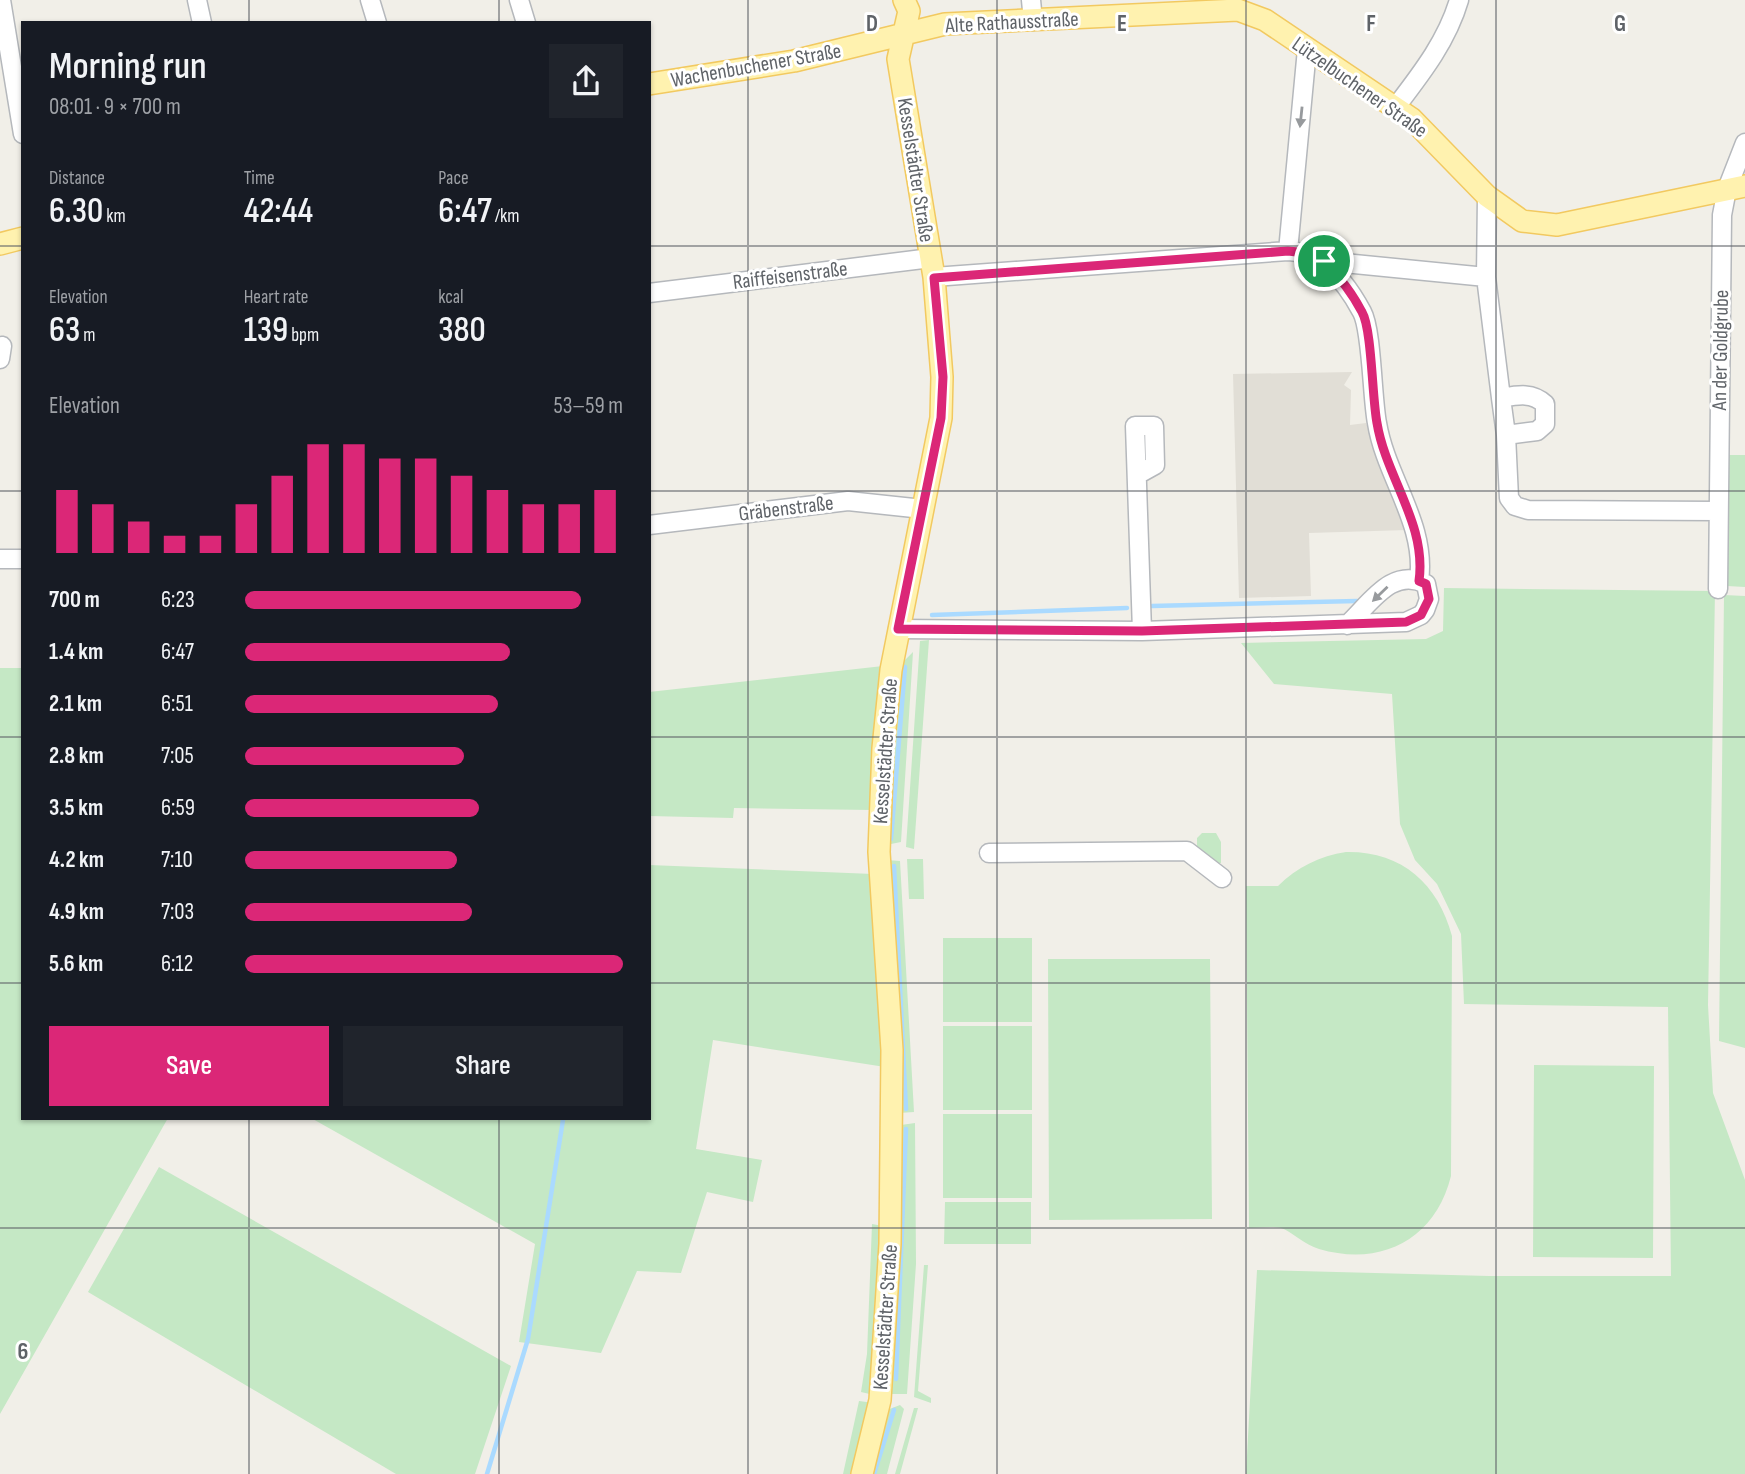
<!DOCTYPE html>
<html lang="en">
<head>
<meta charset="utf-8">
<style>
  :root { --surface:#171b24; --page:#20242c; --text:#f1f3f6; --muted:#9ea1a6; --accent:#db2777 }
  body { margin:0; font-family:"Sofia Sans Condensed",sans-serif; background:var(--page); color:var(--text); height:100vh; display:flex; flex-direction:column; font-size:26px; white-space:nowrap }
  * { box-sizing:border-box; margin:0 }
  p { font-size:23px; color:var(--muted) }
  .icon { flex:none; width:38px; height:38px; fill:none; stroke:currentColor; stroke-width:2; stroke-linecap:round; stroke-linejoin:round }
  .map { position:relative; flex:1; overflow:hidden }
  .side { position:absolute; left:21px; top:21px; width:630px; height:1099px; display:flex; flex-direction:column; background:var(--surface); border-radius:0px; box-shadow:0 2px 5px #0004 }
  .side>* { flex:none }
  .pin { position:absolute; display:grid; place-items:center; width:60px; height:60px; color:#fff; margin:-30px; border:4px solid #fff; border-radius:50%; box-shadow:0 2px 7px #0007 }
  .round { display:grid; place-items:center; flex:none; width:74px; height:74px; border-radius:0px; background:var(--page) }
  .head { display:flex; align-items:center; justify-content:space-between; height:119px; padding:0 28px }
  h1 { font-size:38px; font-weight:600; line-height:52px }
  .stats { display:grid; grid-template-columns:repeat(3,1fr); gap:10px; height:119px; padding:7px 28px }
  .stats div { display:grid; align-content:center }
  .stats b { font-size:35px; font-weight:600 }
  .stats small { font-size:19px; font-weight:400 }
  .stats p { font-size:19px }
  .chart { height:196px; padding:14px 28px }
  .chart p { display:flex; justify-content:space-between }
  .chart svg { width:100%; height:126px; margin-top:7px; stroke:var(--accent); stroke-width:6 }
  .action { display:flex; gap:14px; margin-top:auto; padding:14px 28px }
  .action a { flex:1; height:80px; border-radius:0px; background:var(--accent); color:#fff; font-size:28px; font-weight:600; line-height:80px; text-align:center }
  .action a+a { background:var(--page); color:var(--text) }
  ul { padding:0 28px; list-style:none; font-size:23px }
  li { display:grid; grid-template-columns:112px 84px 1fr; align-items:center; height:52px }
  li i { height:18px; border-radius:9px; background:var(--accent) }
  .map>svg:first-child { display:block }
  .education { fill:#e1ded6 }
  .green { fill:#c5e8c5 }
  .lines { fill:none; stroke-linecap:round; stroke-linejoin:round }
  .stream { stroke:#aadaff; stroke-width:4.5 }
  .minor-casing { stroke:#b5b8bc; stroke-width:21 }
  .major-casing { stroke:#f2c960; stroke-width:24 }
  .minor { stroke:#fff; stroke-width:18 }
  .major { stroke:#fff2af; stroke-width:21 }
  .oneway { fill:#979a9d }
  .route-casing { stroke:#fff; stroke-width:14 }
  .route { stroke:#db2777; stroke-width:9 }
  .grid { fill:none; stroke:#5f6368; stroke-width:2; stroke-opacity:0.55 }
  .labels { text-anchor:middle; stroke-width:6; stroke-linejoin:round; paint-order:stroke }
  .street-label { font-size:21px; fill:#5f6368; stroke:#fff }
  .grid-label { font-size:23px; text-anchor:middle; font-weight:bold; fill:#5f6368; stroke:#fff; stroke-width:6; stroke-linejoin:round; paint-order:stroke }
</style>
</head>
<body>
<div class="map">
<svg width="1745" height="1474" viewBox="0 0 1745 1474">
  <rect width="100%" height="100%" fill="#f1efe8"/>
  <!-- education -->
  <path class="education" d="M1352 372 1344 385 1351 390 1350 425 1366 423 1407 530 1309 533 1311 596 1239 598 1233 374Z"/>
  <!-- green -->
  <path class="green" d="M1727 455H1745V587L1727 586Z
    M1444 588 1715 591 1708 1005 1713 1093 1745 1180V1474H1246L1257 1270 1489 1276H1671L1668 1007 1464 1004 1461 934 1437 884 1415 860 1400 824 1392 694 1274 684 1241 643 1426 639 1443 631Z
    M1724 595 1745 596V1048L1719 1041Z
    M929 640 914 849 906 847 920 641Z
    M913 652 901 842 886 845 903 662Z
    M883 666 872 810 734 808 733 818 649 816V692Z
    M0 668H23V1118H168L0 1414Z
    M1202 833H1216L1221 842V863H1204L1197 850V838Z
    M1346 852C1401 851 1438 883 1452 936L1451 1176C1435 1240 1381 1267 1319 1249 1305 1245 1291 1231 1281 1228 1272 1226 1259 1228 1249 1228L1246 886H1278C1297 867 1320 856 1346 852Z
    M907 859H923L924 899H909Z
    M886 860 900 861 914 1112 899 1113Z
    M649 865 873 874 885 1067 713 1040 696 1149 762 1160 753 1202 707 1192 681 1273 637 1271 601 1353 519 1342 535 1244 311 1118H649Z
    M943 938H1032V1022H943Z
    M1048 959H1210L1212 1219 1049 1220Z
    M943 1026H1032V1110H943Z
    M1534 1065 1654 1066 1653 1258 1533 1257Z
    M943 1114H1032V1198H943Z
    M915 1123 916 1264 907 1394H888L901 1125Z
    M159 1167 511 1366 475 1474H396L88 1292Z
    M945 1202H1031V1244H944Z
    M872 1224 883 1226 874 1395 861 1392 867 1354Z
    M924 1265H928L918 1391 931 1398V1403L914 1397Z
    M859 1401 874 1403 855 1474H843Z
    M900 1405 904 1409 887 1474H870L887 1410Z
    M914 1408H918L900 1474H895Z"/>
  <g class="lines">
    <!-- stream -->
    <path class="stream" d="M1152 606 1357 601
      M932 615 1127 608
      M891 839 905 667
      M894 866 906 1109
      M896 1379 906 1129
      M487 1474 528 1339 563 1120
      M874 1474 894 1410"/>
    <defs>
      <path id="minor" d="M1 0 23 134
        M197 0 202 23
        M370 0 377 23
        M519 0 526 23
        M1031 0 1033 21
        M1395 108C1421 74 1447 41 1459 0
        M1487 196 1486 277 1501 398
        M1288 251 1307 49
        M1324 261 1486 277
        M934 277 1288 251C1322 252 1346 282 1362 312 1372 330 1372 398 1377 423 1386 478 1427 524 1419 581
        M649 293 931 258
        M0 359 2 346
        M1506 435 1501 398C1518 395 1532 392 1545 404V424L1537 431 1506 435 1509 498 1515 506 1528 510 1718 511
        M1137 475 1155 465 1154 426H1135L1142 631
        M649 525 848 501 923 509
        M0 559H23
        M1718 589 1722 215 1727 189 1745 143
        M898 629 1142 631 1406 622 1421 615 1425 610 1429 599 1426 584C1392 566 1370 604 1347 625
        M989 853 1187 851 1222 878"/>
      <path id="major" d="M649 84 794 61 945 24 1238 10 1265 20 1412 119 1487 196 1522 221 1557 225 1745 186
        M0 244 23 238
        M862 1474 880 1400 890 1244 892 1050 879 852 883 748 891 670 941 418 942 377 934 277 898 59 909 11 904 0"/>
    </defs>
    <!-- minor casing -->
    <use href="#minor" class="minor-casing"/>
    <!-- major casing -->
    <use href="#major" class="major-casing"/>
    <!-- minor -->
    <use href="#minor" class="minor"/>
    <!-- major -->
    <use href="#major" class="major"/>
  </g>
  <!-- one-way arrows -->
  <defs><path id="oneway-solid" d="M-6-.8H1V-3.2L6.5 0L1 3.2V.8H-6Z" transform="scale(1.75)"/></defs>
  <g class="oneway">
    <use href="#oneway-solid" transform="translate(1301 117) rotate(96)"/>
    <use href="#oneway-solid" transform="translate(1380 594) rotate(136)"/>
  </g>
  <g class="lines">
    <defs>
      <path id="route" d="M1288 251C1322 252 1346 282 1362 312 1372 329 1372 398 1377 423 1386 478 1427 524 1419 581L1426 584 1429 599 1421 615 1406 622 1142 631 898 629 941 418 943 377 934 278Z"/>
    </defs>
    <!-- route casing -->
    <use href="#route" class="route-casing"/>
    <!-- route -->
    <use href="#route" class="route"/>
  </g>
  <!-- grid -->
  <path class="grid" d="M249 0V23M499 0V23M748 0V1474M997 0V1474M1246 0V1474M1496 0V1474M0 246H23M649 246H1745M0 491H23M649 491H1745M0 737H23M649 737H1745M0 983H23M649 983H1745M249 1118V1474M499 1118V1474M0 1228H1745"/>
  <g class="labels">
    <!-- street labels -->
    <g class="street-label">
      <text transform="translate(1012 22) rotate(-3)" y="7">Alte Rathausstraße</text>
      <text transform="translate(756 65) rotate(-10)" y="7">Wachenbuchener Straße</text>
      <text transform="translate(1360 87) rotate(35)" y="7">Lützelbuchener Straße</text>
      <text transform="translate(916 170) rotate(81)" y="7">Kesselstädter Straße</text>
      <text transform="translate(790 275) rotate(-7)" y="7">Raiffeisenstraße</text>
      <text transform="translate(1720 350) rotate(-89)" y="7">An der Goldgrube</text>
      <text transform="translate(786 508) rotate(-7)" y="7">Gräbenstraße</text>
      <text transform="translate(885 751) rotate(-86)" y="7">Kesselstädter Straße</text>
      <text transform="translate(885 1317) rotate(-86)" y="7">Kesselstädter Straße</text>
    </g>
  </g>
  <g class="grid-label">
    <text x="872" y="31">D</text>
    <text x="1122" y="31">E</text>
    <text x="1371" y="31">F</text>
    <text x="1620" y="31">G</text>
    <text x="23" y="1359">6</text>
  </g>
</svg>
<div class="pin" style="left:1324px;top:261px;background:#1e9e55"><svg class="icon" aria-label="arrive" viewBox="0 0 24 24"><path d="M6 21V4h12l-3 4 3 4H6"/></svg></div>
<section class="side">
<div class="head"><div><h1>Morning run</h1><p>08:01 · 9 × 700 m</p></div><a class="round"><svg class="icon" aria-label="share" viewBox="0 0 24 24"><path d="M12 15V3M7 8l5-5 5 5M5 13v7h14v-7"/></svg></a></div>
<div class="stats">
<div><p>Distance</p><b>6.30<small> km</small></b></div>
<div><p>Time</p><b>42:44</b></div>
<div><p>Pace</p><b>6:47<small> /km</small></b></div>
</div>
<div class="stats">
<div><p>Elevation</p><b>63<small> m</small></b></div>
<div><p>Heart rate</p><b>139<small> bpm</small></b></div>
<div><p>kcal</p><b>380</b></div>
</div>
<div class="chart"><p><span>Elevation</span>53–59 m</p>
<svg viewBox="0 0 160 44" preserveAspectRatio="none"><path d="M5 44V22M15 44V27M25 44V33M35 44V38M45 44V38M55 44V27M65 44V17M75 44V6M85 44V6M95 44V11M105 44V11M115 44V17M125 44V22M135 44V27M145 44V27M155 44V22"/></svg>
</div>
<ul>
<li><b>700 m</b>6:23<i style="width:89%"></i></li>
<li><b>1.4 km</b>6:47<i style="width:70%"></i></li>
<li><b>2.1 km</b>6:51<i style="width:67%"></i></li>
<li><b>2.8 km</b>7:05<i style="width:58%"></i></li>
<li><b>3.5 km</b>6:59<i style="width:62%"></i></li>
<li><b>4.2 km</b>7:10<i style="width:56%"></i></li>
<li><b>4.9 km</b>7:03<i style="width:60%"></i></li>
<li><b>5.6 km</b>6:12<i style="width:100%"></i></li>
</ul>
<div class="action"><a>Save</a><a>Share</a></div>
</section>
</div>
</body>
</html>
